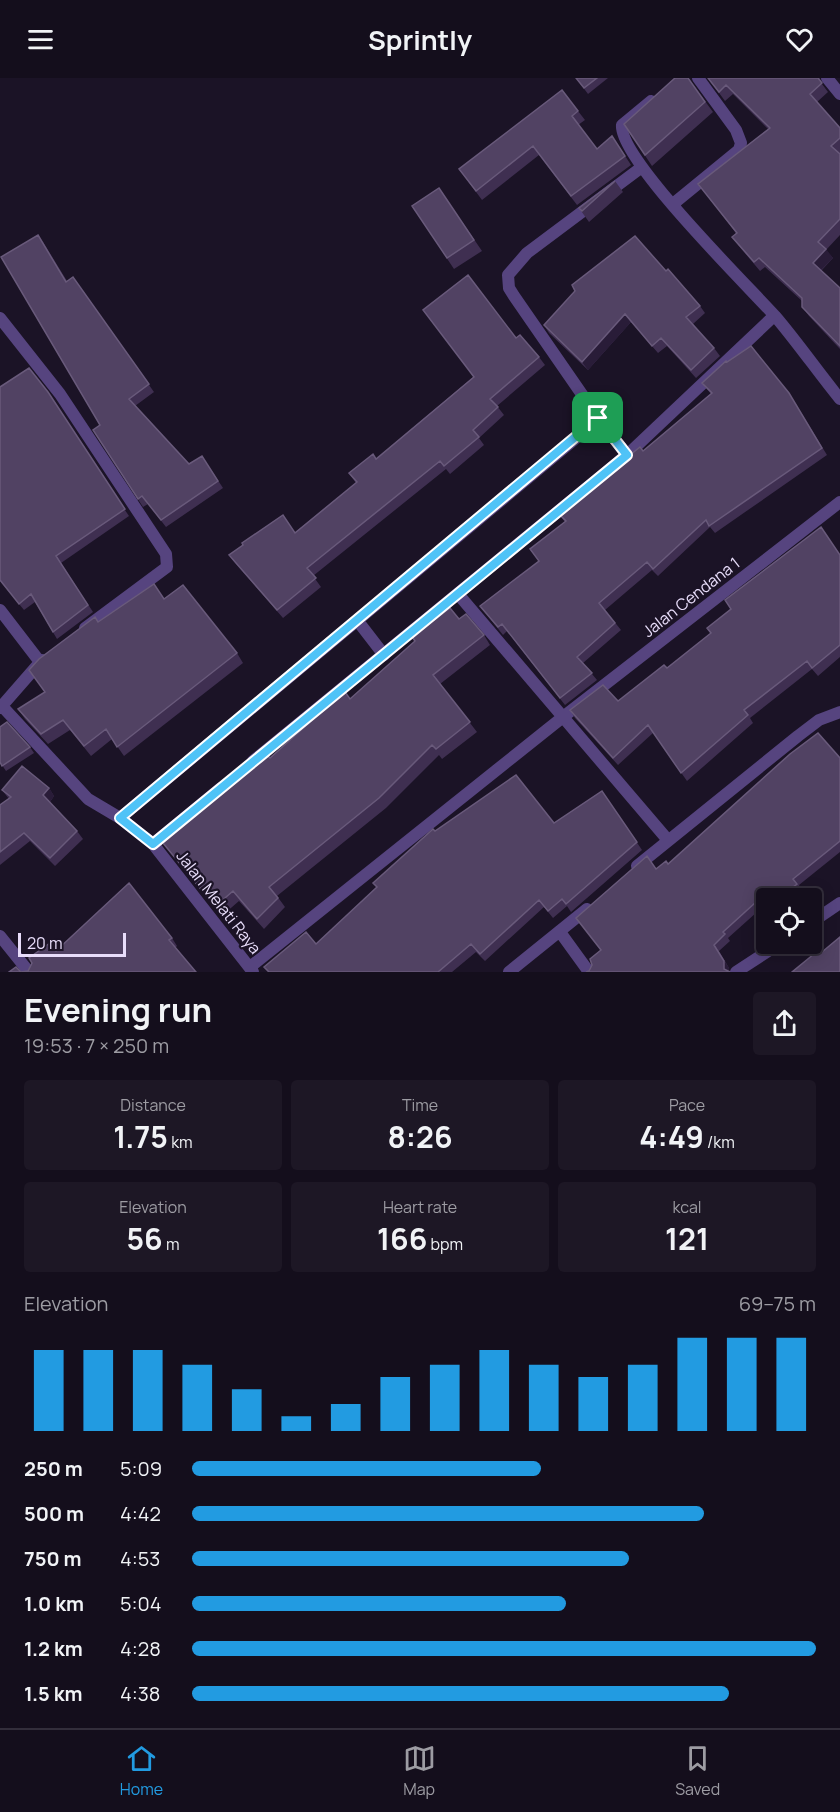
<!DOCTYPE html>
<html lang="en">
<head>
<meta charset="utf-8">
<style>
  :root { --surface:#140e1c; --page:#1d1725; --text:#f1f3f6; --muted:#9d9ca3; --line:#332e3b; --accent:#229be1 }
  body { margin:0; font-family:Manrope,sans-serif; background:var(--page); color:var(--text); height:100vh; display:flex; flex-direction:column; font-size:22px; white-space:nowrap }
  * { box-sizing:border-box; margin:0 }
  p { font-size:20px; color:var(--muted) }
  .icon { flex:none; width:33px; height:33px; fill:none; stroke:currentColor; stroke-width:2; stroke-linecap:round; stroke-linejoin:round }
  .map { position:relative; height:894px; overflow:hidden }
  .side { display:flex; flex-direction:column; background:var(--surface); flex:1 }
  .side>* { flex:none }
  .buttons { position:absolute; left:756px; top:810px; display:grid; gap:12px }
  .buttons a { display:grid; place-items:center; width:66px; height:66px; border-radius:6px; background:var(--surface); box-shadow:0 3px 15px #0003,0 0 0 2px var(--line); font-size:30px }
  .scale { position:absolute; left:18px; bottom:15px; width:108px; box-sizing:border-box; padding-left:6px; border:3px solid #e8ddfa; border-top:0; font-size:16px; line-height:21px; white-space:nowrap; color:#e8ddfa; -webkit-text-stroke:4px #1b1326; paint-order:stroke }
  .pin { position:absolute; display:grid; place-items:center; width:51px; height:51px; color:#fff; margin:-26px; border-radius:12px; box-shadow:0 3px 9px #0006 }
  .round { display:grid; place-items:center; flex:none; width:63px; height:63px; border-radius:6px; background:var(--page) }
  .summary { display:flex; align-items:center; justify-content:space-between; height:102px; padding:0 24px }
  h1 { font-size:33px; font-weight:700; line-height:45px }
  .stats { display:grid; grid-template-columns:repeat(3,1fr); gap:9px; height:102px; padding:6px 24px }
  .stats div { display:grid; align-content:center; border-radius:6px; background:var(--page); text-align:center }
  .stats b { font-size:30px; font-weight:700 }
  .stats small { font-size:16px; font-weight:400 }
  .stats p { font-size:16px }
  .chart { height:168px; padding:12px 24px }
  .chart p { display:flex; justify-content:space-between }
  .chart svg { width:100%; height:108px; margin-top:6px; stroke:var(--accent); stroke-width:6 }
  ul { padding:0 24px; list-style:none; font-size:20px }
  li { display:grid; grid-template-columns:96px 72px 1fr; align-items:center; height:45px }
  li i { height:15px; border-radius:8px; background:var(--accent) }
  header { display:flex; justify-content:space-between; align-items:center; height:78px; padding:0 24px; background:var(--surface); font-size:27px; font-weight:700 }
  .menu { display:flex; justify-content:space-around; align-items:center; height:84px; border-top:2px solid var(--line); background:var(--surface); font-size:16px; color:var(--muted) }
  .menu a { display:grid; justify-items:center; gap:3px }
  .menu .on { color:var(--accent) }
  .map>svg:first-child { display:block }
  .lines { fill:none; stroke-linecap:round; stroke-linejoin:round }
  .street { stroke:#56447f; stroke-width:12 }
  .wall { fill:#3f2f51 }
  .shaded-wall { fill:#291c38 }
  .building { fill:#514263; stroke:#695a7b; stroke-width:1.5 }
  .route-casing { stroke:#fff; stroke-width:12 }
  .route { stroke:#4fc3f7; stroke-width:8 }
  .labels { text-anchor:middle; stroke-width:4.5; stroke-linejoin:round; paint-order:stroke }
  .street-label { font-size:16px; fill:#e8ddfa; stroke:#1b1326 }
</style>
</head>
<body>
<header><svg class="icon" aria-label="menu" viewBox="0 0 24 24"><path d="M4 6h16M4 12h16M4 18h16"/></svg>Sprintly<svg class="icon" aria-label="heart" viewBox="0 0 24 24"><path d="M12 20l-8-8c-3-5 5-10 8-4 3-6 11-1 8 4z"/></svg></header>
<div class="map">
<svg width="840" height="894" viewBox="0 0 840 894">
  <rect width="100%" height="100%" fill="#1b1326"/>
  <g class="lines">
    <!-- street -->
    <path class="street" d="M827 0 840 16
      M651 23 622 47C618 80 748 208 775 238 798 265 818 294 840 321
      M673 126 739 72 741 65 736 52 698 0
      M0 240 60 316 166 476 167 489 85 550
      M627 377 599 341 514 218 509 210 508 197 527 175 642 89
      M458 516 667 761
      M0 532 40 584
      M357 542 384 577
      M2 628 88 721 120 740 153 766 253 894
      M0 630 42 582
      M253 683 627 377 774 238
      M120 740 599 341
      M153 766 221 710
      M637 788 798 658 819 642 840 634
      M812 844 840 825
      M560 854 589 894
      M0 858 29 894
      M250 889 563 639 840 424
      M509 894 587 831
      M736 894 779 866"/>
  </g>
  <!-- wall -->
  <path class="wall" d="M576 0H608L588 16Z
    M688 0 713 34 652 88 624 46Z
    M708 0H820L819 2 828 14 817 24 840 50V157L826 172 833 180 821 193 840 210V271L809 238 802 229V223L765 189 760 193 739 168 732 159 736 155 698 106 768 51 733 16 725 23Z
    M578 33 585 42 578 47 597 71 612 58 631 87 577 127 539 77 482 122 459 91Z
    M615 103 623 114 589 144 579 130Z
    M439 110 482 173 454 191 412 128Z
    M43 164 67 203 73 199 154 314 135 328 189 386 202 378 223 410 166 449 148 426 143 429 93 352 100 347Z
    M666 193 700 228 705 235 693 246 714 270 720 278 696 300 667 268 658 275 631 244 588 292 549 255 544 247Z
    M516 260 539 279 545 287 497 328 504 337 479 360 484 367 450 396 446 391 313 498 321 509 283 540 235 485 229 477 295 454 356 405 349 395 376 381 473 299Z
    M727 284 794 323 827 377 715 455 710 449 658 498 652 492 605 532 621 552 583 585 597 602 565 627 507 553 503 557 480 528 539 483 530 471 565 444 558 435 643 373 711 316 702 305Z
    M29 290 129 438 61 485 93 534 57 561 35 524 24 532 0 503V309Z
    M840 477V579L818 598 812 591 750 640 753 645 687 703 653 655 618 687 575 640 570 632 618 623 667 590 711 556 707 550Z
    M164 521 237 575 243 585 124 678 112 661 91 678 70 652 48 666 25 641 18 631 45 614 99 544Z
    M459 541 484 557 490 567 440 606 477 654 442 681 439 677 386 730 277 818 285 829 264 851 239 823 224 836 220 835 163 765 207 726Z
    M30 669 34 675 6 693 0 684Z
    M840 680V774L799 807 802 813 792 820H766V826L728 860 730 863 719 873 729 890V894L589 893 656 791 668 786Z
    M49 710 54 718 50 724 77 753 83 761 55 788 30 763 0 787V727L9 721 2 712Z
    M602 713 642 772 571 834 567 828 553 840 544 829 485 883 476 874 452 894H268L264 889 316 866 377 810 373 805 435 753 554 745Z
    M129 805 172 860 177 868 175 870 196 894H9L16 889 21 894 28 893 32 885 29 880 50 865 56 873Z"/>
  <!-- shaded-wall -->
  <path class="shaded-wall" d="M38 157 43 164 71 212 66 204Z
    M826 171 833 180 819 194 813 185Z
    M625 236 631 244 588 292 582 284Z
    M49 710 54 718 49 725 43 717Z
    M714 867 729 890V894L724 891Z"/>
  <!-- building -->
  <path class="building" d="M576 0H597L584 10Z
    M675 0H688L705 24 645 77 624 46Z
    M708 0H818L822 5 810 16 840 50V60L831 68 840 76V141L818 164 826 171 813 185 840 210V268L802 229V220L759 180 754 184 732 159 737 155 698 106 770 50 726 7 719 14Z
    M562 12 578 33 572 38 597 71 612 58 625 78 571 118 533 68 476 113 459 91Z
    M615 103 613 105 582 133 579 130Z
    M439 110 474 162 447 180 412 128Z
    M38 157 66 204 73 199 149 306 129 321 189 386 202 378 218 403 161 442 142 418 138 421 93 352 100 347 1 179Z
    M635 158 666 193 668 191 700 228 686 239 714 270 691 292 661 260 652 268 625 236 582 284 544 247 575 213 572 207Z
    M468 197 516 260 520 257 539 279 490 321 498 329 473 352 479 359 444 388 440 383 307 490 316 500 277 532 229 477 243 467 242 465 283 437 295 455 357 404 349 395 373 376 376 381 474 299 423 232Z
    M751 268 789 315 822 370 709 448 706 442 653 491 647 484 599 525 615 545 577 579 592 595 560 620 502 546 498 549 480 528 539 483 530 471 566 443 558 435 640 369 643 373 712 315 702 305 726 283 727 284Z
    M29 290 48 314 125 431 56 478 88 527 53 554 31 516 19 526 0 502V309Z
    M821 449 840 477V567L812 590 807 583 744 632 748 637 681 695 648 647 613 680 570 632 603 607 618 623 664 587 667 590 711 555 707 550 731 531 725 522Z
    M154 506 164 521 183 507 237 575 117 669 106 651 84 668 63 642 41 656 18 631 45 614 29 592 39 581 95 539 98 544Z
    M450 530 459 541 466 536 484 557 433 597 470 644 436 671 432 667 379 720 269 809 278 820 257 841 233 813 217 827 213 826 163 765 208 726 206 723 239 691 262 672 270 680 309 645 305 641 343 611 350 621 415 563 412 559Z
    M7 644 30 669 2 688 0 684V649Z
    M818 655 840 680V763L793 801 797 806 779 820H772L767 814 723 854 725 856 714 867 724 883V891L730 894H586L589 893 592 887 590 881 601 872 576 840 647 778 656 791 666 783 668 786 790 676Z
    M22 688 49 710 43 717 77 753 50 780 24 755 0 774V727L11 719 2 712Z
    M516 697 554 745 602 713 637 764 566 826 562 821 548 833 539 822 480 876 471 866 438 894H269L264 889 306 854 316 866 377 809 373 805 433 751 435 753Z
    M129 805 172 860 169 862 196 894H9L16 889 21 894 28 893 32 885 29 880 50 865 56 873Z
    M840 859V894H792L820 871 822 874Z"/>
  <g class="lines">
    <defs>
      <path id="route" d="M598 340 627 377 153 766 120 740Z"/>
    </defs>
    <!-- route casing -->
    <use href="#route" class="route-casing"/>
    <!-- route -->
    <use href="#route" class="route"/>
  </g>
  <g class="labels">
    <!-- street labels -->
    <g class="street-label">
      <text transform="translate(691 519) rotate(-38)" y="6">Jalan Cendana 1</text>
      <text transform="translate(219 824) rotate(52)" y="6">Jalan Melati Raya</text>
    </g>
  </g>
</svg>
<div class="buttons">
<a><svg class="icon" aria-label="locate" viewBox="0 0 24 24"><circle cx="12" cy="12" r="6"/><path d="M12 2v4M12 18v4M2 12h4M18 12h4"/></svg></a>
</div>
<div class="scale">20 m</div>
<div class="pin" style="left:598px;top:340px;background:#1e9e55"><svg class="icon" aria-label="arrive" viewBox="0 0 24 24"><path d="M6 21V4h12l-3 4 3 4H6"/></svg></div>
</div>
<section class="side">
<div class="summary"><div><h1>Evening run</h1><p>19:53 · 7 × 250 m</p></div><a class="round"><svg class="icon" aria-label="share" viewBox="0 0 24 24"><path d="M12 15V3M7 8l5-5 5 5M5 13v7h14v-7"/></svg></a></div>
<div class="stats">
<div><p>Distance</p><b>1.75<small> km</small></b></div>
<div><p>Time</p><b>8:26</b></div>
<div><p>Pace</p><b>4:49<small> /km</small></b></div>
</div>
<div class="stats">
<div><p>Elevation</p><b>56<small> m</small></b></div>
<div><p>Heart rate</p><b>166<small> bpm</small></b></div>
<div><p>kcal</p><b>121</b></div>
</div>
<div class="chart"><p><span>Elevation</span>69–75 m</p>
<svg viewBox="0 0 160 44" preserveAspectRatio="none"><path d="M5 44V11M15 44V11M25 44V11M35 44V17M45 44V27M55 44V38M65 44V33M75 44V22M85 44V17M95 44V11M105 44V17M115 44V22M125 44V17M135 44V6M145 44V6M155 44V6"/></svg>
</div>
<ul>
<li><b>250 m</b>5:09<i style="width:56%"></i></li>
<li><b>500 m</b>4:42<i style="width:82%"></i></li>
<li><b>750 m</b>4:53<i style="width:70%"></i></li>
<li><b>1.0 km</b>5:04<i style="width:60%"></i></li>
<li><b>1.2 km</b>4:28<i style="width:100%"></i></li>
<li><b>1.5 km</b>4:38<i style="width:86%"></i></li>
</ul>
</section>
<nav class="menu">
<a class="on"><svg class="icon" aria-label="home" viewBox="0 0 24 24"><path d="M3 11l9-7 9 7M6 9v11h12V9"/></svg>Home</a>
<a><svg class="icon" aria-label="map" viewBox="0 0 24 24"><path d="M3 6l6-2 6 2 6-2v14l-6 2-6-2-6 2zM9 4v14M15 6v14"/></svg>Map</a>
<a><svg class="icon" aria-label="saved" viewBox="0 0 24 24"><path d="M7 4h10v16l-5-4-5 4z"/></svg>Saved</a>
</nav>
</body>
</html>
